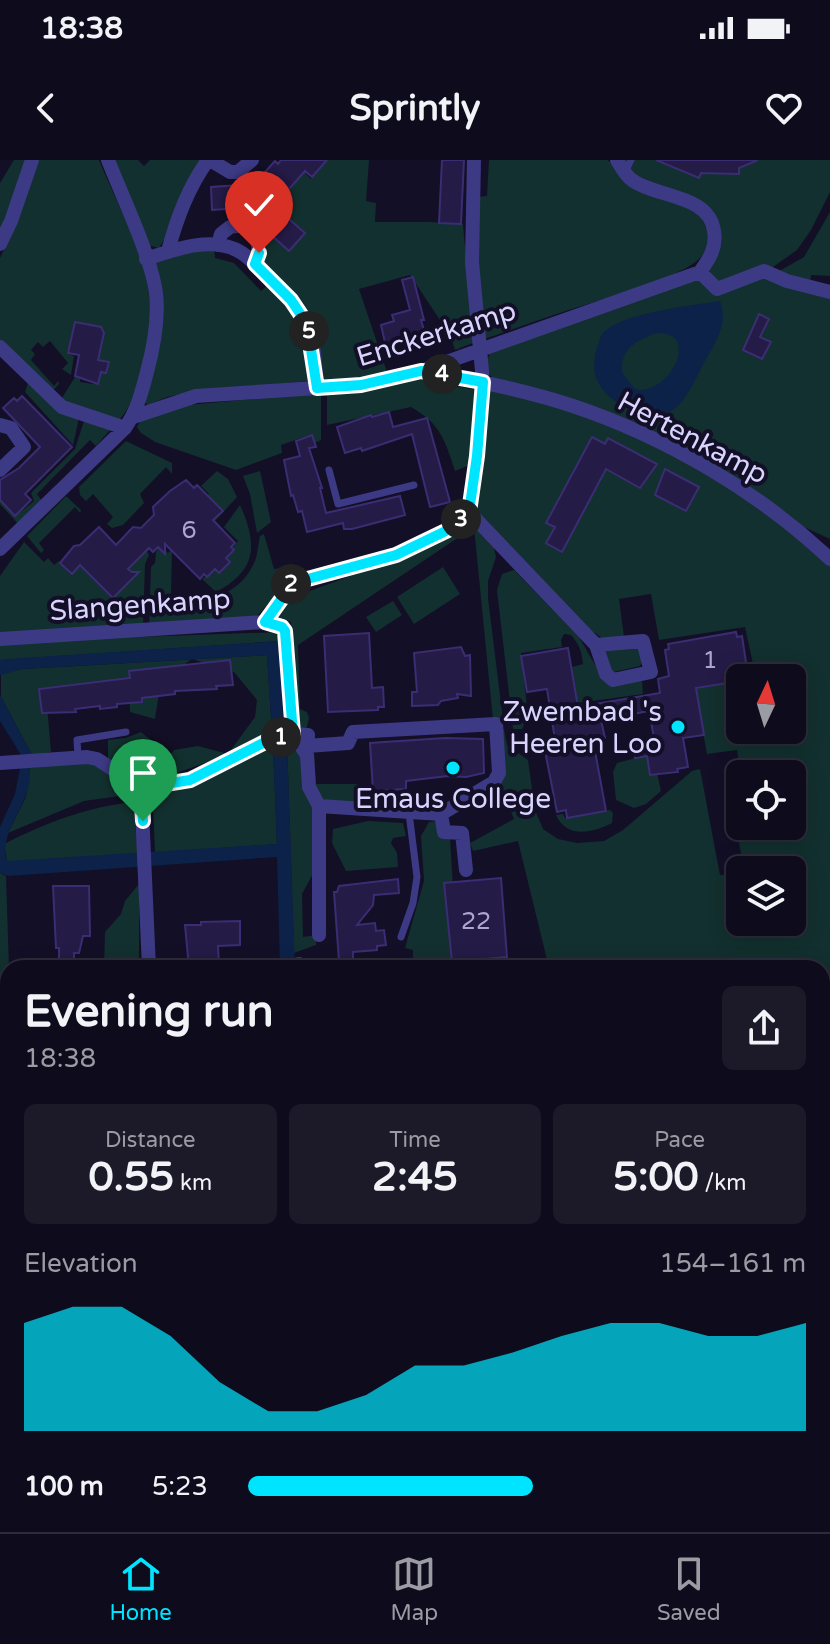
<!DOCTYPE html>
<html lang="en">
<head>
<meta charset="utf-8">
<style>
  :root { --surface:#0e0b1c; --page:#1c1929; --text:#f1f3f6; --muted:#9b9ba3; --line:#2e2b3b; --accent:#00e5ff }
  body { margin:0; font-family:"Varela Round",sans-serif; background:var(--page); color:var(--text); height:100vh; display:flex; flex-direction:column; font-size:30px; white-space:nowrap }
  * { box-sizing:border-box; margin:0 }
  p { font-size:26px; color:var(--muted) }
  .icon { flex:none; width:44px; height:44px; fill:none; stroke:currentColor; stroke-width:2; stroke-linecap:round; stroke-linejoin:round }
  .map { position:relative; flex:1; overflow:hidden }
  .sheet { position:absolute; left:0px; top:800px; width:830px; height:572px; display:flex; flex-direction:column; background:var(--surface); border-radius:24px 24px 0 0; box-shadow:0 4px 20px #0003,0 0 0 2px var(--line) }
  .sheet>* { flex:none }
  .needle { width:52px; rotate:4deg }
  .fabs { position:absolute; left:726px; top:504px; display:grid; gap:16px }
  .fabs a { display:grid; place-items:center; width:80px; height:80px; border-radius:12px; background:var(--surface); box-shadow:0 4px 20px #0003,0 0 0 2px var(--line); font-size:40px }
  .pin { position:absolute; display:grid; place-items:center; width:68px; height:68px; color:#fff; margin:-82px -34px; border-radius:50% 50% 50% 0; rotate:-45deg; box-shadow:0 0 8px #0007 }
  .pin .icon { rotate:45deg }
  .km { position:absolute; width:40px; height:40px; margin:-20px; border-radius:50%; background:#222; color:#fff; font-size:22px; line-height:40px; text-align:center }
  .round { display:grid; place-items:center; flex:none; width:84px; height:84px; border-radius:12px; background:var(--page) }
  .head { display:flex; align-items:center; justify-content:space-between; height:136px; padding:0 24px }
  h1 { font-size:44px; font-weight:700; line-height:60px }
  .figures { display:grid; grid-template-columns:repeat(3,1fr); gap:12px; height:136px; padding:8px 24px }
  .figures div { display:grid; align-content:center; border-radius:12px; background:var(--page); text-align:center }
  .figures b { font-size:40px; font-weight:700 }
  .figures small { font-size:22px; font-weight:400 }
  .figures p { font-size:22px }
  .chart { height:224px; padding:16px 24px }
  .chart p { display:flex; justify-content:space-between }
  .chart svg { width:100%; height:144px; margin-top:8px; fill:var(--accent); opacity:.7 }
  ul { padding:0 24px; list-style:none; font-size:26px }
  li { display:grid; grid-template-columns:128px 96px 1fr; align-items:center; height:60px }
  li i { height:20px; border-radius:10px; background:var(--accent) }
  .status { display:flex; justify-content:space-between; align-items:center; height:56px; padding:0 40px; background:var(--surface); direction:ltr }
  .status svg { height:22px; fill:currentColor }
  header { display:flex; justify-content:space-between; align-items:center; height:104px; padding:0 24px; background:var(--surface); font-size:36px; font-weight:700 }
  .tab-bar { display:flex; justify-content:space-around; align-items:center; height:112px; border-top:2px solid var(--line); background:var(--surface); font-size:22px; color:var(--muted) }
  .tab-bar a { display:grid; justify-items:center; gap:4px }
  .tab-bar .on { color:var(--accent) }
  .map>svg:first-child { display:block }
  .green { fill:#12302f; fill-rule:evenodd }
  .water { fill:#0c2248; fill-rule:evenodd }
  .building { fill:#241b47; stroke:#3b2d73; stroke-width:2 }
  .lines { fill:none; stroke-linecap:round; stroke-linejoin:round }
  .service { stroke:#3d3a85; stroke-width:7 }
  .minor { stroke:#3d3a85; stroke-width:14 }
  .route-casing { stroke:#fff; stroke-width:16 }
  .route { stroke:#00e5ff; stroke-width:10 }
  .poi-dot { fill:#00e5ff; stroke:#130f26; stroke-width:3 }
  .labels { text-anchor:middle; stroke-width:8; stroke-linejoin:round; paint-order:stroke }
  .number-label { font-size:24px; fill:#aca6d1 }
  .street-label { font-size:28px; fill:#d9d4ff; stroke:#130f26 }
  .poi-label { font-size:28px; fill:#d9d4ff; stroke:#130f26; text-anchor:end }
</style>
</head>
<body>
<div class="status"><b>18:38</b><svg viewBox="0 0 49 12"><path d="M0 12V9h3v3zM5 12V6h3v6zM10 12V3h3v9zM15 12V0h3v12zM26 1h20v11H26zM47 4h2v5h-2z"/></svg></div>
<header><svg class="icon" aria-label="back" viewBox="0 0 24 24"><path d="M15 5l-7 7 7 7"/></svg>Sprintly<svg class="icon" aria-label="heart" viewBox="0 0 24 24"><path d="M12 20l-8-8c-3-5 5-10 8-4 3-6 11-1 8 4z"/></svg></header>
<div class="map">
<svg width="830" height="1372" viewBox="0 0 830 1372">
  <rect width="100%" height="100%" fill="#130f26"/>
  <!-- green -->
  <path class="green" d="M14 0H26L0 70V23Z
    M39 0H99C117 44 145 93 150 141 153 168 147 196 138 221 134 234 129 250 119 260L65 243 62 238 75 217 80 218V222L93 224 98 201 74 167 67 193 74 196 71 215 62 209 68 203 50 181 43 187 38 182 31 190 35 194 31 200 54 226 58 221 59 224 51 233 0 183V98L15 66Z
    M115 0H138L144 6 150 0H200L167 75 159 88 148 85Z
    M325 0H369L366 41 376 43 375 62H431L463 64 473 183 455 190 450 175 410 115 359 129 388 215 361 221 323 222 314 177 266 112 248 61 249 57 289 91 304 71 271 45 301 9 311 19Z
    M489 0H607L698 54C709 67 713 86 699 99 679 118 607 138 578 147 546 157 515 169 484 179L476 68 478 37 487 36Z
    M623 0H830V32L811 70 797 90 773 107 718 124 706 112 720 68 681 35 636 15Z
    M830 52V116L811 115 810 125 774 114 804 97Z
    M214 89 215 98 234 103 261 131 269 124 304 166 310 221 195 231 167 237 148 245 143 241 149 229 152 105 164 97Z
    M766 116 830 134V379L804 367 670 282 492 218C487 210 486 202 490 193L697 119 709 125Z
    M418 219 476 230 474 303 455 311C445 281 441 264 411 247L327 265V233L361 230Z
    M28 223 56 248 79 258 73 285 25 232Z
    M491 230 563 247 644 278 780 358 830 406V870L822 869V808H549L518 681 473 691 470 683 514 659 501 627 500 569H504L507 585 528 600 535 650 543 669 558 679 577 683 604 681 623 670 692 611 700 609 720 715 740 713V762H792V710H744L725 606 739 602 737 590 707 594 695 529 740 521V570H792V518H756L745 467 659 480 651 434 619 439 624 477 602 478 585 466 475 349 486 241ZM740 614H792V666H740Z
    M307 234H321V280L312 284 310 275 281 285 282 293 236 310 155 282 141 273 137 267 141 260 188 245Z
    M84 261 104 266 110 270 96 286 90 280 37 334 42 341 19 365 0 344V334L18 354 34 341 31 333 75 289Z
    M126 281 172 303V314L166 307 140 334 144 343 123 365 112 368 107 364 113 357 93 334 86 341 80 335 79 327Z
    M217 311 228 319 237 337 215 361 207 352 203 339 209 334 201 326Z
    M260 311 271 362 257 373 250 334 243 316Z
    M66 336 81 350 80 353 75 347 39 383 44 390 41 393 27 376Z
    M240 345C258 385 257 410 216 432L202 419 229 400 226 396 238 381 224 367Z
    M471 364 494 388 496 397 488 421V438L503 560H493L474 367 298 485 300 549 307 552 309 558 307 567 303 570 296 566 291 462 278 457 291 438 439 383 464 365Z
    M264 374 274 409 282 408 288 422 256 457 149 465 150 445C191 441 235 446 255 401 258 393 258 384 260 376Z
    M24 382 44 402 48 398 54 405 59 401 70 414 81 406 112 438 132 416 130 408 146 389 149 395 145 404 143 466 0 473V416Z
    M160 385 168 393 172 389 171 435 150 436 151 407 155 403 156 392Z
    M443 407 460 434 414 464 397 437Z
    M514 410 579 477 602 517 642 520 643 534 578 543 572 507 583 504C582 492 579 484 571 475L564 474 561 480 562 487 521 493 528 556 522 569H513L497 430 502 414Z
    M393 441 402 455 376 472 366 457Z
    M280 472 281 481 0 500V482Z
    M638 487 642 502 640 506 614 512 609 510 603 488Z
    M267 495 272 572 228 595 150 622 174 590 198 586 228 594 255 557 257 540 234 512 192 499C155 525 163 517 155 559L130 552 129 529 46 533 51 592 32 595 1 537V513L23 509Z
    M141 572 157 585 141 624 108 599V580L126 578Z
    M287 582 296 585 303 598 312 642 315 710 302 734 303 777 316 775V785L294 793Z
    M273 586 277 684 155 693 153 643 157 636 192 625Z
    M314 592 316 624H365L367 633H372V645L322 642 317 634 311 593Z
    M647 595 649 613H657L661 631 646 644 634 648 616 640 613 612 617 603Z
    M88 601 125 625 120 636 84 641 8 673 26 637 30 608Z
    M133 642 138 694 21 701H7L4 684C46 663 86 647 133 642Z
    M610 650 613 653 612 663C592 673 567 679 556 655L563 654 565 658Z
    M368 661 403 663 406 676 393 678 391 683 397 693 398 707 346 711 332 683 333 669Z
    M438 661 450 678 458 808H410L413 804V790L405 788 424 721 421 676 429 662Z
    M0 713 6 716 9 808 8 1024 0 1025Z
    M139 724V808H104L105 772 121 754 125 741Z
    M822 876 830 877V1372H724L725 1364H822Z
    M159 1364H715L713 1372H159Z"/>
  <!-- water -->
  <path class="water" d="M720 141C729 165 715 182 704 203 696 217 688 239 674 249 651 266 607 244 597 220 593 212 594 199 596 190 598 186 600 177 603 173 621 153 694 145 720 141ZM657 173C702 171 669 237 635 229L622 212C620 189 637 180 657 173Z
    M281 481 283 562 280 569 272 572 267 495 23 509 0 515V500L7 499Z
    M0 535 32 595H21L0 561Z
    M287 582 295 808H280L277 697 8 716 0 713V667L15 634 20 608H30C30 619 29 630 24 640 16 659 0 680 7 701L277 684 273 586Z"/>
  <!-- building -->
  <path class="building" d="M281 0H327L312 17 305 11 274 46 305 73 289 91 241 48 212 50 211 27 254 24 275 1 278 4Z
    M442 0H464L461 64 439 63Z
    M656 0H758L739 8V14L701 13 699 18Z
    M413 117 424 160H421L425 174 386 187 381 165 394 161 392 155 410 150 402 120Z
    M759 154 769 159 760 177 771 182 762 199 743 190Z
    M75 162 101 167 104 173 98 200 109 202 106 213 101 212 98 224 75 216 79 195 68 193Z
    M22 236 72 287 25 334 31 340 15 356 0 340V320L19 308 40 287 3 248 14 238 17 241Z
    M389 252 393 267 427 258 450 342 430 347 412 274 362 291 361 288 345 293 337 267 371 255 372 257Z
    M312 275 316 287 309 288 322 328H320L326 353 400 336 405 355 352 369H344L343 363 307 372 302 351 298 352 293 335 291 336 284 300 300 296 296 281Z
    M592 277 605 284 608 278 657 304 640 328 606 309 562 392 546 383 555 367 546 363Z
    M665 309 699 327 686 351 655 335Z
    M186 320 194 328 197 325 223 351 213 360 235 383 231 387 234 390 226 398 230 402 219 413 215 409 207 417 204 414 200 419 165 384V394L158 387 153 392 149 388 128 409 132 412H139L113 438 80 405 72 414 60 403 74 386 80 385 99 367 116 385 133 367 141 368 154 355 153 347 170 331Z
    M736 472 737 477 742 476 747 509 755 508 757 518H740V521L696 528 704 575 683 578 688 607 677 609 678 612 650 615 647 596 635 598 633 587 655 583 649 551 601 560 605 578 593 580 606 651 567 658 566 650 557 652 545 591 555 589 556 586 547 529 527 532 521 496 568 488 578 547 660 533 658 519 669 516 665 490 669 489 668 484Z
    M369 473 372 528 383 527 384 547H378V550L328 552 324 476Z
    M461 487 465 496 470 495 471 536 457 534 458 538 441 541 438 545 412 546V532H417L414 493Z
    M230 500 233 525 216 526 217 529 175 531V534L142 538V542L117 544V547L100 549V546L75 549 76 552 42 553 39 529 130 518 129 511Z
    M445 578 483 579 484 613 466 617 448 616 406 621V629L373 631 370 583Z
    M501 718 507 797 452 802 444 723Z
    M398 719 399 733 374 735 373 745 357 765 375 763 376 771 384 770 386 785 377 786V790L353 792V800L339 801 334 732H337L339 726Z
    M53 726H89L90 776H83L79 793H74V803H59V788H56Z
    M240 761V785L218 786 219 805 189 808 185 765H201V762Z"/>
  <g class="lines">
    <!-- service -->
    <path class="service" d="M625 12 631 0
      M329 310 338 344 414 325
      M78 597 77 580 126 572
      M401 777 413 743 417 717 409 653"/>
    <!-- minor -->
    <path class="minor" d="M210 0 230 12H238L252 0
      M0 84 11 61 32 0
      M218 85 221 74 230 67C256 61 263 83 255 104
      M168 91C177 58 188 28 208 0
      M146 99C175 89 214 75 242 93 254 101 263 113 273 123 286 136 302 149 308 166 315 185 315 208 317 228
      M700 112 717 129 764 111 787 121 830 132
      M0 187 62 247 125 268
      M423 211C473 220 525 230 573 246 666 277 759 332 830 399
      M133 257 196 236 361 225 421 211 700 112C709 99 717 88 714 71 709 34 657 38 632 20 626 16 621 7 617 0
      M0 265 11 268 24 287 0 310
      M469 352 596 485 606 514 613 520 651 512 643 481 596 485
      M0 389 125 268C137 251 142 231 147 212 154 186 159 159 156 133 151 96 122 36 108 0
      M0 479 265 462 293 423 396 395 452 368 469 352 477 296 483 222 472 102 474 0
      M0 603 87 597 97 599 141 628
      M141 628 190 620 267 581 293 574 307 595 309 627 319 646 441 654 494 622 499 613 496 564 353 572 348 583 307 586 308 575 293 574 285 471 282 467 265 462
      M141 628 149 808
      M319 646V775
      M441 654 444 672 462 673 466 710
      M283 808 299 804
      M0 1034H8
      M0 1245 8 1243
      M44 1372V1364
      M151 1372V1364"/>
  </g>
  <g class="lines">
    <defs>
      <path id="route" d="M143 661 141 628 190 620 267 581 293 574 285 471 282 467 265 462 293 423 396 395 452 368 469 352 477 296 483 222 421 211 361 225 317 228 307 164 291 140 255 104 259 93"/>
    </defs>
    <!-- route casing -->
    <use href="#route" class="route-casing"/>
    <!-- route -->
    <use href="#route" class="route"/>
  </g>
  <!-- markers -->
  <g class="poi-dot">
    <circle cx="678" cy="567" r="8"/>
    <circle cx="453" cy="608" r="8"/>
  </g>
  <g class="labels">
    <!-- number labels -->
    <g class="number-label">
      <text x="189" y="378">6</text>
      <text x="710" y="508">1</text>
      <text x="476" y="769">22</text>
    </g>
    <!-- street labels -->
    <g class="street-label">
      <text transform="translate(436 173) rotate(-17)" y="10">Enckerkamp</text>
      <text transform="translate(693 277) rotate(28)" y="10">Hertenkamp</text>
      <text transform="translate(140 444) rotate(-4)" y="10">Slangenkamp</text>
    </g>
    <!-- poi labels -->
    <g class="poi-label">
      <text x="662" y="561">Zwembad 's<tspan x="662" dy="32">Heeren Loo</tspan></text>
      <text x="453" y="648" text-anchor="middle">Emaus College</text>
    </g>
  </g>
</svg>
<div class="fabs">
<a><svg class="needle" viewBox="-14 -14 28 28"><path d="M0-13l5 13h-10z" fill="#e53935"/><path d="M0 13l5-13h-10z" fill="#9b9ba3"/></svg></a>
<a><svg class="icon" aria-label="locate" viewBox="0 0 24 24"><circle cx="12" cy="12" r="6"/><path d="M12 2v4M12 18v4M2 12h4M18 12h4"/></svg></a>
<a><svg class="icon" aria-label="layers" viewBox="0 0 24 24"><path d="M12 4l9 5-9 5-9-5zM3 14l9 5 9-5"/></svg></a>
</div>
<div class="pin" style="left:143px;top:661px;background:#1e9e55"><svg class="icon" aria-label="arrive" viewBox="0 0 24 24"><path d="M6 21V4h12l-3 4 3 4H6"/></svg></div>
<div class="pin" style="left:259px;top:93px;background:#d93025"><svg class="icon" aria-label="check" viewBox="0 0 24 24"><path d="M5 12l5 5 9-10"/></svg></div>
<b class="km" style="left:281px;top:577px">1</b>
<b class="km" style="left:291px;top:424px">2</b>
<b class="km" style="left:461px;top:359px">3</b>
<b class="km" style="left:442px;top:214px">4</b>
<b class="km" style="left:309px;top:171px">5</b>
<section class="sheet">
<div class="head"><div><h1>Evening run</h1><p>18:38</p></div><a class="round"><svg class="icon" aria-label="share" viewBox="0 0 24 24"><path d="M12 15V3M7 8l5-5 5 5M5 13v7h14v-7"/></svg></a></div>
<div class="figures">
<div><p>Distance</p><b>0.55<small> km</small></b></div>
<div><p>Time</p><b>2:45</b></div>
<div><p>Pace</p><b>5:00<small> /km</small></b></div>
</div>
<div class="chart"><p><span>Elevation</span>154–161 m</p>
<svg viewBox="0 0 160 44" preserveAspectRatio="none"><path d="M0 44V11L10 6L20 6L30 15L40 29L50 38L60 38L70 33L80 24L90 24L100 20L110 15L120 11L130 11L140 15L150 15L160 11V44z"/></svg>
</div>
<ul>
<li><b>100 m</b>5:23<i style="width:51%"></i></li>
</ul>
</section>
</div>
<nav class="tab-bar">
<a class="on"><svg class="icon" aria-label="home" viewBox="0 0 24 24"><path d="M3 11l9-7 9 7M6 9v11h12V9"/></svg>Home</a>
<a><svg class="icon" aria-label="map" viewBox="0 0 24 24"><path d="M3 6l6-2 6 2 6-2v14l-6 2-6-2-6 2zM9 4v14M15 6v14"/></svg>Map</a>
<a><svg class="icon" aria-label="saved" viewBox="0 0 24 24"><path d="M7 4h10v16l-5-4-5 4z"/></svg>Saved</a>
</nav>
</body>
</html>
